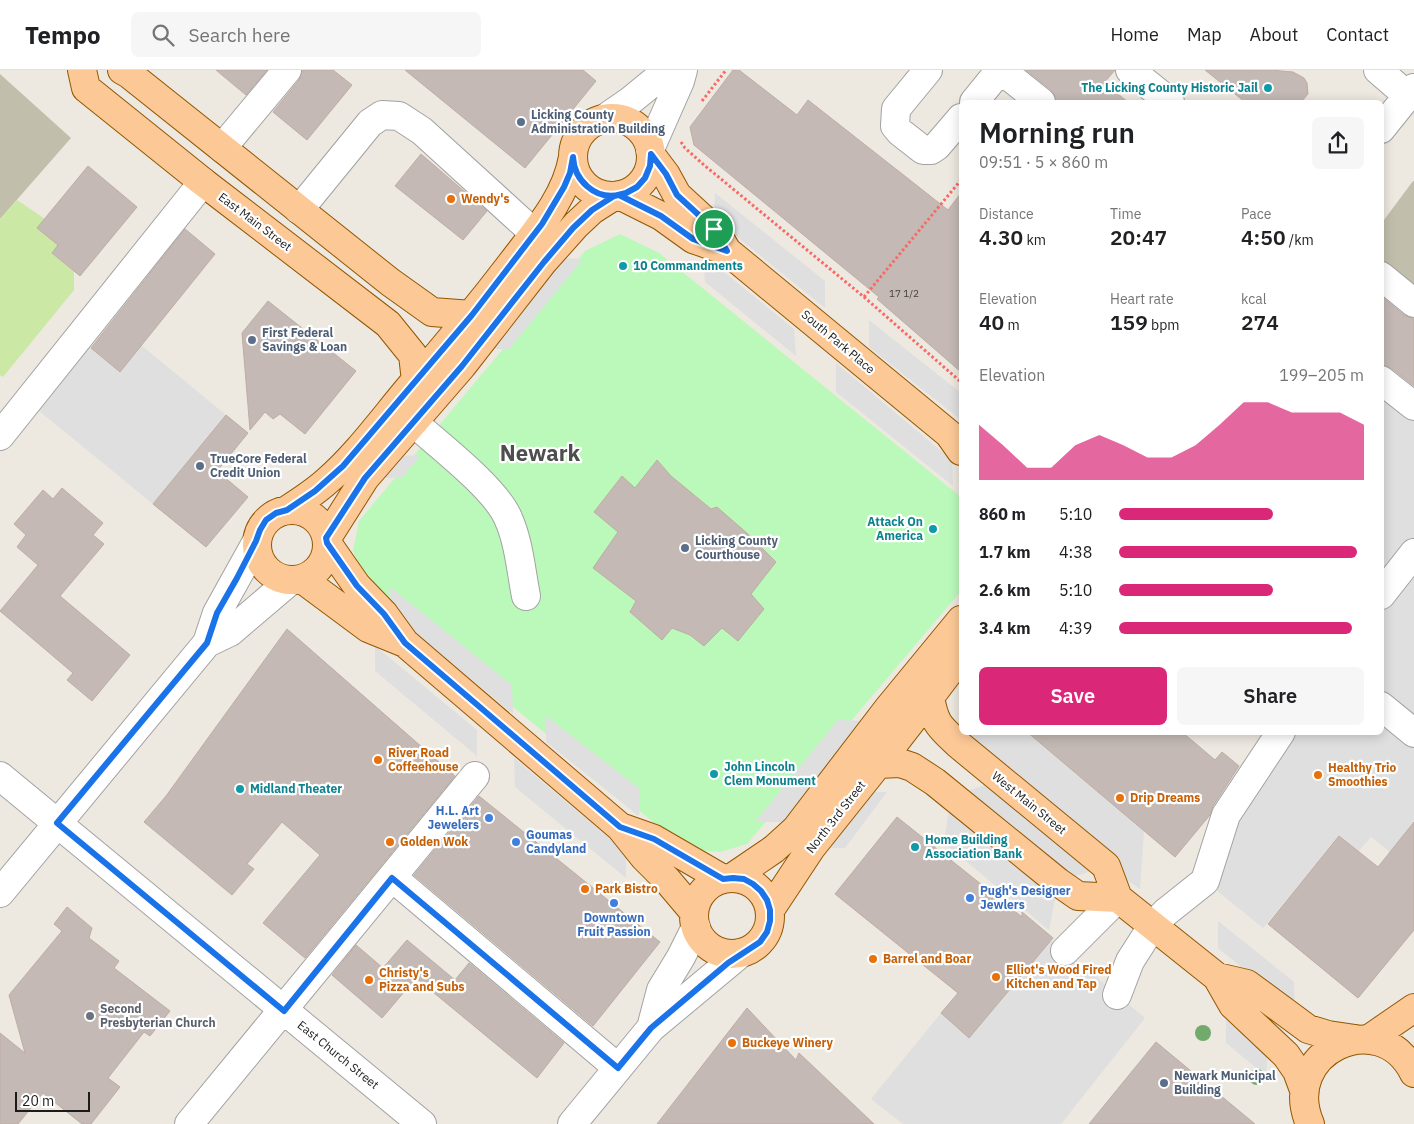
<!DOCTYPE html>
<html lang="en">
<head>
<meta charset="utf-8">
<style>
  :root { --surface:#fff; --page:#f6f6f6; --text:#202124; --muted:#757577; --line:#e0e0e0; --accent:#db2777 }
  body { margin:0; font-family:"IBM Plex Sans",sans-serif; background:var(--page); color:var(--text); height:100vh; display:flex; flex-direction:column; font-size:19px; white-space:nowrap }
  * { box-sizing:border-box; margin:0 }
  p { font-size:16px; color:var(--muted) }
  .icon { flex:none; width:28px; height:28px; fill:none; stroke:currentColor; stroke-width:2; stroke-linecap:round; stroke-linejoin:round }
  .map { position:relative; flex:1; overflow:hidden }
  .details { position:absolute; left:959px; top:30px; width:425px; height:635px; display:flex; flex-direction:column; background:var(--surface); border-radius:8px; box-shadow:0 2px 12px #0003 }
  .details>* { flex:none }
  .scale { position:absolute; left:15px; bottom:12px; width:75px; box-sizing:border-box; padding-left:5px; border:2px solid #1b1b1b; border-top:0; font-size:14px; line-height:18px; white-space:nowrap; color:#1b1b1b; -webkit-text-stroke:4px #fff; paint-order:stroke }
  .pin { position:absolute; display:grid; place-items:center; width:42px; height:42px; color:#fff; margin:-21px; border:2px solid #fff; border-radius:50%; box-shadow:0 1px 5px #0007 }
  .round { display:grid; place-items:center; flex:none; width:52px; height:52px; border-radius:8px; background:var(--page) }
  .head { display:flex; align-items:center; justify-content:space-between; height:85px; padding:0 20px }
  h1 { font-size:28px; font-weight:600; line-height:38px }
  .metrics { display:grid; grid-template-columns:repeat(3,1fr); gap:8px; height:85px; padding:5px 20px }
  .metrics div { display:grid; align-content:center }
  .metrics b { font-size:21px; font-weight:600 }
  .metrics small { font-size:14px; font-weight:400 }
  .metrics p { font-size:14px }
  .chart { height:140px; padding:10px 20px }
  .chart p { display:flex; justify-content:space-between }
  .chart svg { width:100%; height:90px; margin-top:5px; fill:var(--accent); opacity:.7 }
  .action { display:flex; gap:10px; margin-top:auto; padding:10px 20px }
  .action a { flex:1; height:58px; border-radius:8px; background:var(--accent); color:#fff; font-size:20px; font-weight:600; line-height:58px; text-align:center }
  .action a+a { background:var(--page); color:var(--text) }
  ul { padding:0 20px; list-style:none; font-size:16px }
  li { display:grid; grid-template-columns:80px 60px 1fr; align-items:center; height:38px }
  li i { height:12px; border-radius:6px; background:var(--accent) }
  header { display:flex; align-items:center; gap:30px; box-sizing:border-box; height:70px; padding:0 25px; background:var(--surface); border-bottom:1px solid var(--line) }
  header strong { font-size:24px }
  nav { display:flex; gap:28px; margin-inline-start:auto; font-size:18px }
  .search { width:350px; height:45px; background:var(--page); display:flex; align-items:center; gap:12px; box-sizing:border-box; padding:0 18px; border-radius:8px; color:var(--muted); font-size:19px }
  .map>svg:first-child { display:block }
  .construction { fill:#c1bfac }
  .grass { fill:#cbe8a5 }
  .park { fill:#bbf9bb }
  .parking { fill:#dfdfdf }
  .building { fill:#c4b9b4; stroke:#beada3 }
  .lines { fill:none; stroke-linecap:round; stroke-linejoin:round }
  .minor-casing { stroke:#a2a2a2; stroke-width:30 }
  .major-casing { stroke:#925700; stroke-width:30 }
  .path { stroke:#fa6864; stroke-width:3; stroke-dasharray:2.5 2.5; stroke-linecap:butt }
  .minor { stroke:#fff; stroke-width:28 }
  .major { stroke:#fcc896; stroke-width:28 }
  .tree { fill:#71aa6b }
  .route-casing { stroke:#fff; stroke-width:10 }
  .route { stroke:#1a73e8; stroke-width:6 }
  .culture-dot { fill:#0f9aa8; stroke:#fff; stroke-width:2 }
  .service-dot { fill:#5c6f8a; stroke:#fff; stroke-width:2 }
  .food-dot { fill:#e8710a; stroke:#fff; stroke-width:2 }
  .shop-dot { fill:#3f7fe0; stroke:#fff; stroke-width:2 }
  .worship-dot { fill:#6b7280; stroke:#fff; stroke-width:2 }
  .labels { text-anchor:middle; stroke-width:4.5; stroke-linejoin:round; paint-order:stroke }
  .number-label { font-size:10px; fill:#454241 }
  .culture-label { font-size:12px; font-weight:bold; fill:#0d838f; stroke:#fff; text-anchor:start }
  .service-label { font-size:12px; font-weight:bold; fill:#4e5e75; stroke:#fff; text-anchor:start }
  .food-label { font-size:12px; font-weight:bold; fill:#c56008; stroke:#fff; text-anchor:start }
  .street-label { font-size:12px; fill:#1b1b1b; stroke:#fff }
  .shop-label { font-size:12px; font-weight:bold; fill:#366cbe; stroke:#fff; text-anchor:start }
  .worship-label { font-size:12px; font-weight:bold; fill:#5b616d; stroke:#fff; text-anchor:start }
  .town-label { font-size:22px; font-weight:bold; fill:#4e4e4e; stroke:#fff }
</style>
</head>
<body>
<header>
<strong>Tempo</strong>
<div class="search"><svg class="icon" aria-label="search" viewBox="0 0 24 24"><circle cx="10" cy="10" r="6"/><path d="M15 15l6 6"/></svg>Search here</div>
<nav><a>Home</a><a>Map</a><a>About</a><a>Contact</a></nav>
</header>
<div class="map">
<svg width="1414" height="1054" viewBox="0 0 1414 1054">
  <rect width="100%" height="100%" fill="#ede8e0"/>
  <!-- construction -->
  <path class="construction" d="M0 4 71 68 0 149Z
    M1413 111H1414V218L1381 191V154Z"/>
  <!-- grass -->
  <path class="grass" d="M17 130 45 149 38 158 58 175 52 183 74 202V220L3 307 0 305V149Z"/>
  <!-- park -->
  <path class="park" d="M620 164 659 183 961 427V521L747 774 720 782 686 779 371 520 353 481 359 451 585 181Z"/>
  <!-- parking -->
  <path class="parking" d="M715 123 825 211V238L714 148Z
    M703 185 794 259 796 286 705 212Z
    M557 188 583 189 509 279H481Z
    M869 250 961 323V350L869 277Z
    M83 272 120 302 141 275 226 345 153 434 32 335Z
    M836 293 952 390 953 416 836 322Z
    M1381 310 1414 336V752L1390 782 1371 767 1358 782 1339 766 1263 858 1205 811 1281 663 1381 662Z
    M421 385 402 408H376L394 386Z
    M389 516 512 615 513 644 392 543Z
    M375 576 477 660V686L375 601Z
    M546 646 640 719 639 746 546 672Z
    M838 650 865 651 785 752H755Z
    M968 663H1027L1144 761 1140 819 1106 796 1058 812 1049 860 944 773 951 726 1001 710 959 675Z
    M514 688 626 782V808L515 717Z
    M863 722H887L845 778H821Z
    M1218 851 1294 912 1295 941 1218 878Z
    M1051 871 1065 881 1145 948 1061 1054H903L871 1029 941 943 969 967Z
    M1226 947 1268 982 1266 1006 1226 973Z"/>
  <!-- building -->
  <path class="building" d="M216 0H267L246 25Z
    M302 0H333L352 15 307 70 273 42 299 10Z
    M405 0H583L596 11 525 98Z
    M733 0H739L797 45 808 30 948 140 961 123V302L877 229 879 227 694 75 690 57Z
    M1026 0H1115L1104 13 1128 32H1056L1055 26 1051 20Z
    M1205 0H1270L1293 2 1304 8 1307 13 1308 24 1301 32H1245Z
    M421 84 487 141 463 170 395 116Z
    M88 96 137 137 80 206 52 183 58 175 37 158Z
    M185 159 215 184 120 302 91 278Z
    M1381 226 1404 245 1414 249V316L1391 298 1381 295Z
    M268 231 356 301 305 364 280 344 273 349 265 342 250 360 242 263Z
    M226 345 248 363 217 401 248 427 206 477 153 434Z
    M657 390 671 406 711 439 717 437 748 464 776 492 751 524 764 539 738 571 722 558 704 576 690 565 672 558 662 570 630 542 636 531 593 498 618 462 594 442 622 406 635 418Z
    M62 418 103 453 93 465 104 474 60 526 130 585 92 631 67 610 73 603 0 541 38 495 17 477 26 465 14 454 43 420 53 429Z
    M287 559 455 706 305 888 263 853 320 785 282 752 247 794 254 799 232 825 144 752 166 726Z
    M1027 662H1182L1215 690 1222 682 1239 696 1213 736 1210 745 1175 787Z
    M479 726 660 872 593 956 414 805Z
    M897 747 1022 847V842L1053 868 969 968 941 943 958 923 835 824Z
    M1414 752V860L1358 928 1268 854 1339 766 1378 797Z
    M67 837 92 858 89 868 119 891 114 898 170 941 150 966 144 962 108 1008 120 1017 91 1054H82L43 1023 18 1054H0V963L25 983 9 925 62 861 54 854Z
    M407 870 455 910 469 893 564 973 537 1008 416 908 382 948 332 905 356 875 383 898Z
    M747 938 796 990 799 983 874 1054H657Z
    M1156 972 1255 1054H1089Z"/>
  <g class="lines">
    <defs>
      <path id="minor" d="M928 0 896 39 895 56 900 62 923 80H931L937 76 961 48
        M1001 0 1041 32
        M1130 0 1170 32
        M1378 0 1408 26
        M974 32 1000 0
        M604 49 630 31 668 0
        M1381 59 1414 18
        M222 78 287 0
        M650 79 680 11 683 0
        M299 140 370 53 382 45 399 46 422 61 534 163
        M1381 206 1414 233
        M1381 310 1414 336
        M414 353C439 375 496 419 508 448 519 472 521 501 526 526
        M0 366 203 112
        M1381 525 1414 483
        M207 573 230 562 291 510
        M1381 636 1414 663
        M0 706 422 1054
        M393 808 618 998
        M0 823 207 573 217 543 257 471
        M1065 881 1118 828
        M1117 925 1130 891 1153 855 1166 842 1205 811 1226 745 1281 662
        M651 958 661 920 681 887 696 857
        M189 1054 475 706
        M572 1054 651 958 741 883"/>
      <path id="major" d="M82 0 86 18 203 112 388 254 413 285 416 311
        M122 0 129 4 390 212 432 242 472 245
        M573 87a39 39 0 1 1 78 0a39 39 0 1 1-78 0Z
        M651 85 666 105 677 125 714 159 727 181 949 364 961 381
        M619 125 661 146 693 169 727 181
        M257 475a35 35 0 1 1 70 0a35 35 0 1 1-70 0Z
        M287 440C301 431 315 422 327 411 358 384 383 349 410 317 445 277 479 236 511 194 536 161 566 128 573 87
        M327 468 365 408 462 296 543 192 576 155 592 140 614 126
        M327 473 357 516 384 544 405 573 620 757 644 787 667 810 694 842
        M302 509 368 558 405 573
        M961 586 930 627C935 655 939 656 959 675L1106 796 1118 828 1217 907 1233 935 1286 985 1297 1001 1304 1020
        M878 694 900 693 912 697 935 712 1058 812 1078 826 1118 828
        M620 757 654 769 723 809
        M733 807 774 779 796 759 887 640 961 550
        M694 846a38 38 0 1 1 76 0a38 38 0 1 1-76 0Z
        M770 840 811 778 878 694 930 627
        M1217 907 1247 914 1308 959 1328 965 1355 969
        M1369 969 1414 938
        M1310 1054C1279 982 1380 934 1414 1003"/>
    </defs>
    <!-- minor casing -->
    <use href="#minor" class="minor-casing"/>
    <!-- major casing -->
    <use href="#major" class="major-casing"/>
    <!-- path -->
    <path class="path" d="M702 31 726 0
      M681 72 685 78 704 95 864 227 961 312
      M864 227 961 110"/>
    <!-- minor -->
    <use href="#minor" class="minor"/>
    <!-- major -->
    <use href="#major" class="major"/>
  </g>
  <!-- trees -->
  <g class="tree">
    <circle cx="1203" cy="963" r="8"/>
    <circle cx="1257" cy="1007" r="8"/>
  </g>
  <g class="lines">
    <defs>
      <path id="route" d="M714 159 727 181 693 169 661 146 619 125C595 130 574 110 573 87L570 103 564 117 542 154 472 245 343 396 315 421 287 440 276 443 266 450 260 460 256 471 237 508 217 543 207 573 57 753 284 941 392 808 618 998 651 958 728 893 760 872 767 862 770 851V840L767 830 761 821 753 814 744 809 733 808 723 809 654 769 620 757 405 573 384 544 357 516 327 473 326 468 365 408 462 296 544 192 573 158 592 140 614 126 626 123 637 117 645 108 650 96 651 84 666 104 677 125 714 159"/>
    </defs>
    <!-- route casing -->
    <use href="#route" class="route-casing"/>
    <!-- route -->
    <use href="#route" class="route"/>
  </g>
  <!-- markers -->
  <g class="culture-dot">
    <circle cx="1268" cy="18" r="5"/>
    <circle cx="623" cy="196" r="5"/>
    <circle cx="933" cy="459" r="5"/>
    <circle cx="714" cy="704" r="5"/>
    <circle cx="240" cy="719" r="5"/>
    <circle cx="915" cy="777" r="5"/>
  </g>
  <g class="service-dot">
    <circle cx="521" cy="52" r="5"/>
    <circle cx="252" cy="270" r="5"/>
    <circle cx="200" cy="396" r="5"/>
    <circle cx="685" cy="478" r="5"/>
    <circle cx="1164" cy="1013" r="5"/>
  </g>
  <g class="food-dot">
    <circle cx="451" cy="129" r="5"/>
    <circle cx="378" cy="690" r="5"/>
    <circle cx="1318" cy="705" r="5"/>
    <circle cx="1120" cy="728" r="5"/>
    <circle cx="390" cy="772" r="5"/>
    <circle cx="585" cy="819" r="5"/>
    <circle cx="873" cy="889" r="5"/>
    <circle cx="996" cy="907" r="5"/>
    <circle cx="369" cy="910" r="5"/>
    <circle cx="732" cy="973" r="5"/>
  </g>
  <g class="shop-dot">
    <circle cx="489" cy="748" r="5"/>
    <circle cx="516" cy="772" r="5"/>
    <circle cx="970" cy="828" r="5"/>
    <circle cx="614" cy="833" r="5"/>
  </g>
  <circle class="worship-dot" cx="90" cy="946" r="5"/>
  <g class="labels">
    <!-- number labels -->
    <g class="number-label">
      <text x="904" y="227">17 1/2</text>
    </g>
    <!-- culture labels -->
    <g class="culture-label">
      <text x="1258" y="22" text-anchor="end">The Licking County Historic Jail</text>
      <text x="633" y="200">10 Commandments</text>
      <text x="923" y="456" text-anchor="end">Attack On<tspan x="923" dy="14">America</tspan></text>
      <text x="724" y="701">John Lincoln<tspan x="724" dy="14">Clem Monument</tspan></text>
      <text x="250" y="723">Midland Theater</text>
      <text x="925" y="774">Home Building<tspan x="925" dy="14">Association Bank</tspan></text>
    </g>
    <!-- service labels -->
    <g class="service-label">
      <text x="531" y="49">Licking County<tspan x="531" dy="14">Administration Building</tspan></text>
      <text x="262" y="267">First Federal<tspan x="262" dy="14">Savings &amp; Loan</tspan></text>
      <text x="210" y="393">TrueCore Federal<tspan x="210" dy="14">Credit Union</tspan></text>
      <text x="695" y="475">Licking County<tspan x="695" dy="14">Courthouse</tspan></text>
      <text x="1174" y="1010">Newark Municipal<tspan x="1174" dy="14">Building</tspan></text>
    </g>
    <!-- food labels -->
    <g class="food-label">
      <text x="461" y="133">Wendy's</text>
      <text x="388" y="687">River Road<tspan x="388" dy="14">Coffeehouse</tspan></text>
      <text x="1328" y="702">Healthy Trio<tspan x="1328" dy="14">Smoothies</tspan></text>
      <text x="1130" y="732">Drip Dreams</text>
      <text x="400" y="776">Golden Wok</text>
      <text x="595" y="823">Park Bistro</text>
      <text x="883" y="893">Barrel and Boar</text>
      <text x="1006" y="904">Elliot's Wood Fired<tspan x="1006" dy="14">Kitchen and Tap</tspan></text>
      <text x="379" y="907">Christy's<tspan x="379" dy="14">Pizza and Subs</tspan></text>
      <text x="742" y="977">Buckeye Winery</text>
    </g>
    <!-- street labels -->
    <g class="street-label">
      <text transform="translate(255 152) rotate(37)" y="4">East Main Street</text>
      <text transform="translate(838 272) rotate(40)" y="4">South Park Place</text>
      <text transform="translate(1029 733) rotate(39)" y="4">West Main Street</text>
      <text transform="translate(836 747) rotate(-52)" y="4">North 3rd Street</text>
      <text transform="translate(338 985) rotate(39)" y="4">East Church Street</text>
    </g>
    <!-- shop labels -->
    <g class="shop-label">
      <text x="479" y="745" text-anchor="end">H.L. Art<tspan x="479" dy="14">Jewelers</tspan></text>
      <text x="526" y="769">Goumas<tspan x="526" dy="14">Candyland</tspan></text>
      <text x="980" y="825">Pugh's Designer<tspan x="980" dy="14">Jewlers</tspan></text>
      <text x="614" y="852" text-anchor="middle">Downtown<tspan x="614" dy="14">Fruit Passion</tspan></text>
    </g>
    <!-- worship labels -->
    <g class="worship-label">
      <text x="100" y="943">Second<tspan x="100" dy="14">Presbyterian Church</tspan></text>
    </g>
    <!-- town labels -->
    <g class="town-label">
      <text x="540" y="391">Newark</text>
    </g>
  </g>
</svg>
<div class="scale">20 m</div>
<div class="pin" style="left:714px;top:159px;background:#1e9e55"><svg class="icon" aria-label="arrive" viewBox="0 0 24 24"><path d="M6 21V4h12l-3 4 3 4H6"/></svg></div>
<section class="details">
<div class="head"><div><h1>Morning run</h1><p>09:51 · 5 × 860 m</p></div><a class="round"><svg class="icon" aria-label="share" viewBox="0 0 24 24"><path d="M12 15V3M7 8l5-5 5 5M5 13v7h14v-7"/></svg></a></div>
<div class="metrics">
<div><p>Distance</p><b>4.30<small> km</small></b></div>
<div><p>Time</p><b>20:47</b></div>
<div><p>Pace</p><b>4:50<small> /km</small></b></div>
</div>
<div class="metrics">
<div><p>Elevation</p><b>40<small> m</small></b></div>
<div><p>Heart rate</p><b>159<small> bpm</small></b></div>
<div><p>kcal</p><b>274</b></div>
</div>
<div class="chart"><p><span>Elevation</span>199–205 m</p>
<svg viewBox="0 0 160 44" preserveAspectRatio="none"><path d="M0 44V17L10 27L20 38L30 38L40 27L50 22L60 27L70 33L80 33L90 27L100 17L110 6L120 6L130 11L140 11L150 11L160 17V44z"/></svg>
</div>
<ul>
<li><b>860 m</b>5:10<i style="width:63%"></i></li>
<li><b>1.7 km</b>4:38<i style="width:97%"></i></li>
<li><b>2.6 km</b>5:10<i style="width:63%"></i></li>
<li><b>3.4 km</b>4:39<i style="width:95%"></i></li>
</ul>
<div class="action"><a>Save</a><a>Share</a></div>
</section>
</div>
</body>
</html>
